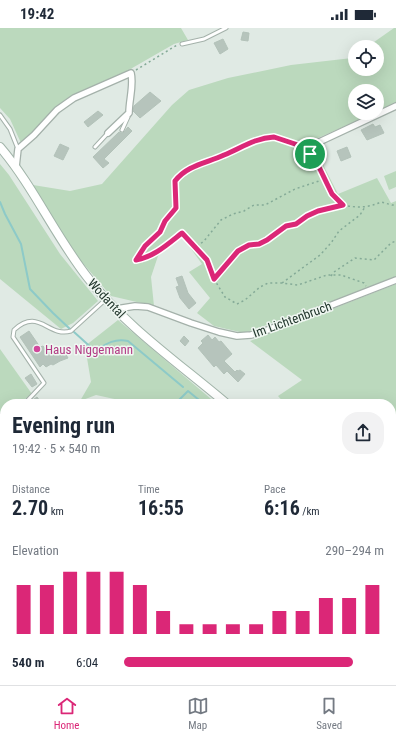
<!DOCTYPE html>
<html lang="en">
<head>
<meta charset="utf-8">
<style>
  :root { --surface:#fff; --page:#f2f2f3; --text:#1f2937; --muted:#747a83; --line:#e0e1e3; --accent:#db2777 }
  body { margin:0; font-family:"Roboto Condensed",sans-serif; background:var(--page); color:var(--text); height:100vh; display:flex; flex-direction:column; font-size:15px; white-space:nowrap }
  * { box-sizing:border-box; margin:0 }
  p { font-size:13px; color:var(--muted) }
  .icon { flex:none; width:22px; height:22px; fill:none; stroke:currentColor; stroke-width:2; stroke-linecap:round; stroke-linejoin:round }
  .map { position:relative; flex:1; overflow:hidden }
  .panel { position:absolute; left:0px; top:371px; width:396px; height:286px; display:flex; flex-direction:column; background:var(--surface); border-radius:16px 16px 0 0; box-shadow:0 4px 16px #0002 }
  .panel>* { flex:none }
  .controls { position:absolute; left:348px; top:12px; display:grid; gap:8px }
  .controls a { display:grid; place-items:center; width:36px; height:36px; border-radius:50%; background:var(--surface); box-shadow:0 4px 16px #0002; font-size:20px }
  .pin { position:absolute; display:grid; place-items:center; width:34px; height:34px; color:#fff; margin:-17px; border:2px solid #fff; border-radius:50%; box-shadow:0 1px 4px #0007 }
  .round { display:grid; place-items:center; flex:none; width:42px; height:42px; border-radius:16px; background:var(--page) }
  .headline { display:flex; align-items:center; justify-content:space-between; height:68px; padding:0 12px }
  h1 { font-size:22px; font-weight:700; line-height:30px }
  .metrics { display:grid; grid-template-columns:repeat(3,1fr); gap:6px; height:68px; padding:4px 12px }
  .metrics div { display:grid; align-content:center }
  .metrics b { font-size:20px; font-weight:700 }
  .metrics small { font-size:11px; font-weight:400 }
  .metrics p { font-size:11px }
  .chart { height:112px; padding:8px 12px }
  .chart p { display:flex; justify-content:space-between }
  .chart svg { width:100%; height:72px; margin-top:4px; stroke:var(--accent); stroke-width:6 }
  ul { padding:0 12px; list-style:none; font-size:13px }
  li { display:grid; grid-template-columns:64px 48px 1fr; align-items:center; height:30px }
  li i { height:10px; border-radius:5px; background:var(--accent) }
  .status { display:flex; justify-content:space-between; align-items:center; height:28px; padding:0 20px; background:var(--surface); direction:ltr }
  .status svg { height:11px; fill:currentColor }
  .menu { display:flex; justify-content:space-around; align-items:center; height:56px; border-top:1px solid var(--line); background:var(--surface); font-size:11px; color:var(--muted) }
  .menu a { display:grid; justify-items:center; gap:2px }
  .menu .on { color:var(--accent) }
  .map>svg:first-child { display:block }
  .green { fill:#bbd9bd }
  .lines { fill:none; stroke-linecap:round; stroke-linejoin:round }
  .stream { stroke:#8dcac8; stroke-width:2 }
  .building { fill:#b6c4bc; stroke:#b3c2b9 }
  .service-casing { stroke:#a4b1aa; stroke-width:5 }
  .minor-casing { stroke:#a4b1aa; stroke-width:8 }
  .secondary-casing { stroke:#a1b4a9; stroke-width:10 }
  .path { stroke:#84aa97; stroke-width:1.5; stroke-dasharray:2 3; stroke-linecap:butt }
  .service { stroke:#fff; stroke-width:3 }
  .minor { stroke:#fff; stroke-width:5.5 }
  .secondary { stroke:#fff; stroke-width:8 }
  .route-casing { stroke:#fff; stroke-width:8 }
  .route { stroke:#db2777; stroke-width:5 }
  .hotel-dot { fill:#d1479c; stroke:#f0f7f2; stroke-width:1.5 }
  .labels { text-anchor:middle; stroke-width:3; stroke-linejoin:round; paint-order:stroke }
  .street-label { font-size:13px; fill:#23382e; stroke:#f0f7f2 }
  .hotel-label { font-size:13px; fill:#b23c85; stroke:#f0f7f2; text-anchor:start }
</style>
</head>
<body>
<div class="status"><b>19:42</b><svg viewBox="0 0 49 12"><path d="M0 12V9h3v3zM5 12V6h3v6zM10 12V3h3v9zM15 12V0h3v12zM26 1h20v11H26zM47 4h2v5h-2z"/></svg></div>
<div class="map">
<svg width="396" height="657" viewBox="0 0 396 657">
  <rect width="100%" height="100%" fill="#e0eae4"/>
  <!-- green -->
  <path class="green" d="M0 0H181L188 12 174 16 127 43 72 68 55 80 40 97 21 115 10 91 0 80Z
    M394 0H396V75L377 84V63H355V85H375L311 113 338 166 377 150 391 175 396 173V250L244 305 214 298 197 285 210 270 189 244 202 236 181 207 158 228 151 249 154 278 111 268 81 233 49 186 33 157 70 163 102 156 172 77 189 62 228 50 291 37 352 30 355 27V41H377V19H367Z
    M0 136 9 147 60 226 98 273 73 295 61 301 0 251Z
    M396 143V159L389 162 384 148Z
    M396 256V408L391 407V376H285L278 368 302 352 250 313Z
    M118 292 217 376H126L119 372 96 367 80 373 91 354 85 318Z
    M0 321 32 366 18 376H5V383L0 386Z
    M5 491V614L0 618V493Z
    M391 546 396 552V626H391Z
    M396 643V657H380L385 652H391V647Z"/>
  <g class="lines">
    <!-- stream -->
    <path class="stream" d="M0 174 5 186 21 216 30 261 53 285 70 301
      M74 304 95 323C106 316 114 310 128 313L183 359
      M175 376 188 363 204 376
      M0 500H5
      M391 579 396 582"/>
  </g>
  <!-- building -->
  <path class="building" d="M243 4 249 5 248 13 241 12Z
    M223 11 228 21 220 26 214 15Z
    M150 64 161 73 140 90 133 83 134 78Z
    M98 83 103 87 88 99 84 94Z
    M373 96 375 99 380 97 384 105 367 112 361 102Z
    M128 99 132 103 104 131 109 135 103 140 93 129 119 104 121 105H123Z
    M60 116 69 120 63 132 54 128Z
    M347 119 351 129 341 133 337 123Z
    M182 248 188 265 196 275 189 281 180 270 176 259 179 258 176 250Z
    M29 303 40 319 43 318 48 325 64 323 68 330 60 333 53 337 51 336 46 339 43 336 40 339 20 309Z
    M208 307 212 312 215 309 219 314 221 313 232 326 224 333 235 344 237 342 238 343 240 342 245 346 238 354 227 343 224 346 216 337 214 339 198 320 203 315 201 313Z
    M184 308 189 313 185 318 180 313Z
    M31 346 37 356 32 359 25 350Z
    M37 369 42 376H28L30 374Z"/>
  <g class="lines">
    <defs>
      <path id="service" d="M182 16 204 11 226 0
        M0 87 10 101 18 121
        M122 102 128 89
        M95 119 108 105
        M22 376 27 373 44 355 13 309 14 302C39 279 48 310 71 303L105 272
        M0 388 5 385
        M391 527 396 523"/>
      <path id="minor" d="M317 115 396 78
        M16 139 18 121 34 107 57 82 74 70 131 45C134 57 129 72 129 85L108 105
        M116 281 135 278 148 279 191 295 219 304 237 308 251 307 265 303 396 252"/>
      <path id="secondary" d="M0 119C34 159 55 208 88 250 126 299 180 336 227 376
        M391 537 396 543"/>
    </defs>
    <!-- service casing -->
    <use href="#service" class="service-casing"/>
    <!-- minor casing -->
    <use href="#minor" class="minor-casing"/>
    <!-- secondary casing -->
    <use href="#secondary" class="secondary-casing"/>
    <!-- path -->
    <path class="path" d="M136 42 177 17
      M343 177C357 180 368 180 381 174L392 177H396
      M196 220 207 232 214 251 238 223 249 217 259 216 267 212 286 199 296 196 307 188 318 183 343 177 332 166 325 151
      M136 232C154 229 168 216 182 205L196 219 204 213 221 192 233 186 244 183 254 177H265L295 161 325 151 311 126 308 118
      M133 235 145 218 160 204 165 193 176 180 175 153 181 146 190 140 265 109C268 109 271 109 274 109 287 111 299 120 312 117
      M331 248 334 244 355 230 374 232 391 215 396 213
      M214 251 225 269 237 276 245 272 260 259 268 255H282L298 257 327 247H341L364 255 366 258
      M282 255 320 227 331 215 339 203 360 187 365 179
      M123 657 134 652"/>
    <!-- service -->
    <use href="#service" class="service"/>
    <!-- minor -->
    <use href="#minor" class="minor"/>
    <!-- secondary -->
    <use href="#secondary" class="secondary"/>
  </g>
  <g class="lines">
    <defs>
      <path id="route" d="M274 109 298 117 308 118 310 126 319 139 332 166 343 177 318 183 307 188 296 196 286 198 267 212 259 216 249 217 238 223 214 251 207 232 182 205C168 216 154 229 136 232L145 218 160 204 165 193 176 180 175 153C187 137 207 135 224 127 241 120 255 110 274 109Z"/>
    </defs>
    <!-- route casing -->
    <use href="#route" class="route-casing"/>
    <!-- route -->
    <use href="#route" class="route"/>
  </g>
  <!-- markers -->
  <circle class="hotel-dot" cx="37" cy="321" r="4"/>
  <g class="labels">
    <!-- street labels -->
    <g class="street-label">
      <text transform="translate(107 270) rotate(47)" y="5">Wodantal</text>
      <text transform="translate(292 291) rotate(-20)" y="5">Im Lichtenbruch</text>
    </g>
    <!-- hotel labels -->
    <g class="hotel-label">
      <text x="45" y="326">Haus Niggemann</text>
    </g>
  </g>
</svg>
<div class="controls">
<a><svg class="icon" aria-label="locate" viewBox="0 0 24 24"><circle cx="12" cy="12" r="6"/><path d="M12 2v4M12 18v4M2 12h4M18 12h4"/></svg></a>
<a><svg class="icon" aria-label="layers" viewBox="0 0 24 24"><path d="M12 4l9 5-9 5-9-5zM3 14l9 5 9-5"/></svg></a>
</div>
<div class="pin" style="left:310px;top:126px;background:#1e9e55"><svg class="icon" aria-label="arrive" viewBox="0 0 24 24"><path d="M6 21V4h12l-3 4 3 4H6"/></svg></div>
<section class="panel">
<div class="headline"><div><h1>Evening run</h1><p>19:42 · 5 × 540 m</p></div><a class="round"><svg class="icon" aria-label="share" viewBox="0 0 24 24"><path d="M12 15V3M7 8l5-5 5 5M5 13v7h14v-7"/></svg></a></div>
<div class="metrics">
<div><p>Distance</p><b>2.70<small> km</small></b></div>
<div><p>Time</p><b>16:55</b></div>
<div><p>Pace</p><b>6:16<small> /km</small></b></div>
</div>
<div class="chart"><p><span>Elevation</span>290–294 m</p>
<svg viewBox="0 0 160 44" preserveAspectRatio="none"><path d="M5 44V14M15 44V14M25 44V6M35 44V6M45 44V6M55 44V14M65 44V30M75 44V38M85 44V38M95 44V38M105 44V38M115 44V30M125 44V30M135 44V22M145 44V22M155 44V14"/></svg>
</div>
<ul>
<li><b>540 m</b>6:04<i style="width:88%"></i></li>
</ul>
</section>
</div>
<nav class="menu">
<a class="on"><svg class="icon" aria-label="home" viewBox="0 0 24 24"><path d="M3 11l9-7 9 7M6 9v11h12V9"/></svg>Home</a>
<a><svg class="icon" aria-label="map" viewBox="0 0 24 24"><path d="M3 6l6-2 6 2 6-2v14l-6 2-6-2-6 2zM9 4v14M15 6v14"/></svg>Map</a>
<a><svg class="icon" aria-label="saved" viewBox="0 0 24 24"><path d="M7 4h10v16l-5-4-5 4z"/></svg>Saved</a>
</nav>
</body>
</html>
